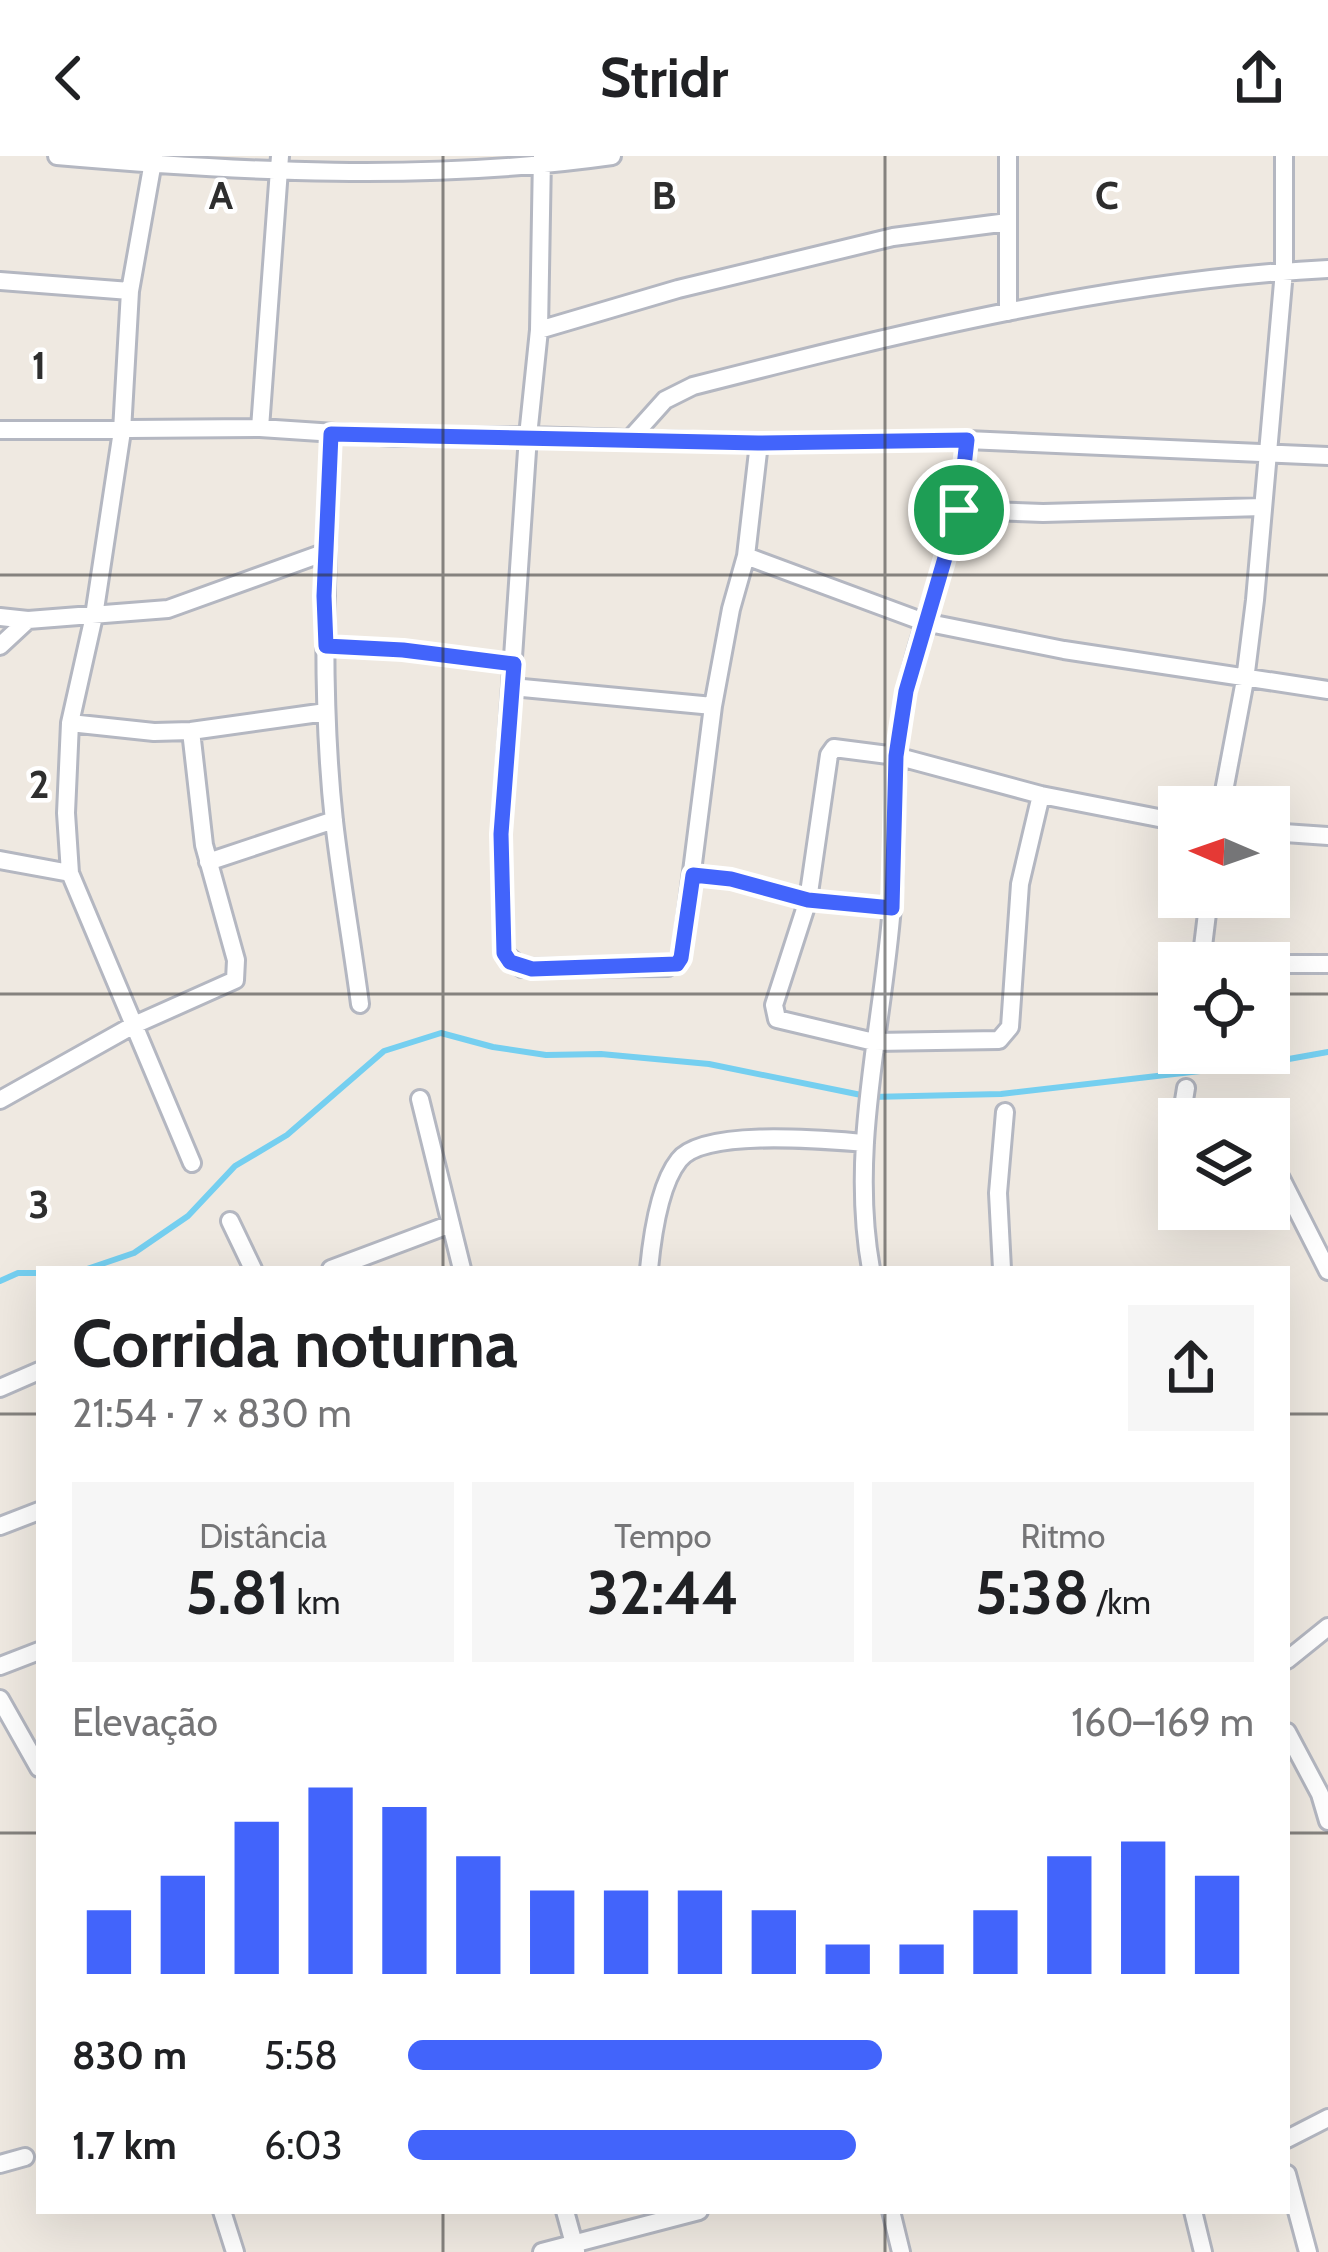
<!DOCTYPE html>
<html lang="pt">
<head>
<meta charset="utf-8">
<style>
  :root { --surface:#fff; --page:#f6f6f6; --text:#202124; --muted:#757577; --accent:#4264fb }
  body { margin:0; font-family:Cabin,sans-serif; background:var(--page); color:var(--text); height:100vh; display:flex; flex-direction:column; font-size:45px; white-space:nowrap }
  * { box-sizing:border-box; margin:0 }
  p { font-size:39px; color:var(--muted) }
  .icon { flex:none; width:66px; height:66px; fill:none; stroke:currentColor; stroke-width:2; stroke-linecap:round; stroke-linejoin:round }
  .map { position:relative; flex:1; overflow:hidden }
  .side { position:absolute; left:36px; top:1110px; width:1254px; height:948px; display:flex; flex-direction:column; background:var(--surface); border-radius:0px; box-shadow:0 12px 48px #0002 }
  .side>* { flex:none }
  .needle { width:78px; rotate:272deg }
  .controls { position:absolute; left:1158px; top:630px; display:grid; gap:24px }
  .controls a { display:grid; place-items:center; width:132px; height:132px; border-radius:0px; background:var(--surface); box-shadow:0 12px 48px #0002; font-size:60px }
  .pin { position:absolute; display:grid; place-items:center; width:102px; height:102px; color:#fff; margin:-51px; border:6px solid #fff; border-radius:50%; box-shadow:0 3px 12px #0007 }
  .round { display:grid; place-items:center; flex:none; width:126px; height:126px; border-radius:0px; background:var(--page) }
  .head { display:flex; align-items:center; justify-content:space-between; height:204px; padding:0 36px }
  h1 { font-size:66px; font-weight:800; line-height:90px }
  .stats { display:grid; grid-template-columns:repeat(3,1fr); gap:18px; height:204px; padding:12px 36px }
  .stats div { display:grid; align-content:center; border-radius:0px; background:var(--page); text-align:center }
  .stats b { font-size:60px; font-weight:800 }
  .stats small { font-size:33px; font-weight:400 }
  .stats p { font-size:33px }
  .chart { height:336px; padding:24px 36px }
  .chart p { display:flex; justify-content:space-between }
  .chart svg { width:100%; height:216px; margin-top:12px; stroke:var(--accent); stroke-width:6 }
  ul { padding:0 36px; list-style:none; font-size:39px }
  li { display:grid; grid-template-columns:192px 144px 1fr; align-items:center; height:90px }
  li i { height:30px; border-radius:15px; background:var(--accent) }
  header { display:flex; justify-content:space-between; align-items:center; height:156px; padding:0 36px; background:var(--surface); font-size:54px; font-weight:800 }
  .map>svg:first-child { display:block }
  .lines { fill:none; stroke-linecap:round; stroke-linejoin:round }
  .stream { stroke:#75cff0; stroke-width:6 }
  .street-casing { stroke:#b4b7c1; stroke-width:22 }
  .street { stroke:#fff; stroke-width:16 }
  .route-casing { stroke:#fff; stroke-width:24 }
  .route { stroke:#4264fb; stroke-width:15 }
  .grid { fill:none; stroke:#2e2e2e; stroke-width:3; stroke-opacity:0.55 }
  .grid-label { font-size:39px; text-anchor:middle; font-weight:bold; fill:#2e2e2e; stroke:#fff; stroke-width:9; stroke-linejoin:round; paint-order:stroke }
</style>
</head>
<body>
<header><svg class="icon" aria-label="back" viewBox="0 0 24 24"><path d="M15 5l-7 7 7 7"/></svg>Stridr<svg class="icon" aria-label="share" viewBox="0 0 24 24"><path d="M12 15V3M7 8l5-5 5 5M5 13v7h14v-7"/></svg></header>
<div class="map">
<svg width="1328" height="2096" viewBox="0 0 1328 2096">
  <rect width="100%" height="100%" fill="#efe9e1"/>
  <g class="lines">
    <!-- stream -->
    <path class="stream" d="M87 1113 134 1097 188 1060 235 1010 287 979 384 895 441 877 493 891 546 899 601 898 709 908 871 941 1001 938 1261 908 1328 896
      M0 1125 18 1117H39"/>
    <defs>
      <path id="street" d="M57 0C240 16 429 26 612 0
        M154 0 130 135 122 275 94 460 70 567 66 657 70 717 192 1007
        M542 0 539 174 528 280 501 678 504 797 522 812 668 811 681 802 713 550 731 453 746 400 759 287
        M1008 0V156
        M0 125 130 135
        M539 174 678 133 893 81 1008 66
        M260 272 280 0
        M0 274 260 272 395 281 528 280 759 287 967 284 1328 300
        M331 278C326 407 320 537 334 665 341 726 352 787 360 848
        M630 283 665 244 693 230C901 177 1113 124 1328 113
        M959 354 1043 357 1263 351
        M746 400 924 466 1064 494 1328 534
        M0 461 28 464
        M0 490 28 464 168 453 326 396
        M326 490 403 494 514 508
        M512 531 713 550
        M70 567 154 576 191 575 326 556
        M1041 639 1020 728 1010 871 999 884 874 886 777 863 774 849 808 744 829 599 834 592 896 600 1041 639 1179 666
        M1221 651 1245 524 1255 444 1284 115V0
        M1269 676 1328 680
        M0 704 70 717
        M208 706 334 664
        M693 719 731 723 808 744 892 752
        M1201 807 1209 741
        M1269 808H1328
        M420 943 462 1113
        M0 944 132 870 235 824 236 804 204 689 191 575
        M1181 963 1186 932
        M1269 999 1328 1115
        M230 1065 253 1113
        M331 1113 451 1068
        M649 1113C652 1082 659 1029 679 1004 704 972 826 984 865 987
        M871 1113C849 992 883 870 892 750 897 677 891 603 907 532 920 472 944 416 958 356 964 333 964 308 967 284
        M1002 1113 998 1037 1005 956
        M0 1232 39 1215
        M0 1370 39 1355
        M1287 1504 1328 1471
        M0 1510 39 1495
        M0 1543 39 1612
        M1287 1576 1320 1638 1328 1665
        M1287 1983 1328 1962
        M0 2008 25 2001
        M1287 2018 1308 2096
        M222 2055 235 2096
        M565 2055 576 2095
        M891 2055 901 2096
        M1193 2055 1203 2096
        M542 2096 699 2055"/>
    </defs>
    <!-- street casing -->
    <use href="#street" class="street-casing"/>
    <!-- street -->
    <use href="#street" class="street"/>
  </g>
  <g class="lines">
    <defs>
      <path id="route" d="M331 278 758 287 967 284 959 354 906 535 896 600 892 752 808 744 731 723 693 719 681 802 677 808 532 813 510 806 504 797 501 678 514 508 403 494 326 490 324 440Z"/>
    </defs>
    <!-- route casing -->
    <use href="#route" class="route-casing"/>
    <!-- route -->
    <use href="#route" class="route"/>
  </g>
  <!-- grid -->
  <path class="grid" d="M443 0V1113M885 0V1113M0 419H1328M0 838H1179M1269 838H1328M0 1258H39M1287 1258H1328M0 1677H39M1287 1677H1328M443 2055V2096M885 2055V2096"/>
  <g class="grid-label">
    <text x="221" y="53">A</text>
    <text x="664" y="53">B</text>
    <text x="1107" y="53">C</text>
    <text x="39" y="223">1</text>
    <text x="39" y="642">2</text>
    <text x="39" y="1062">3</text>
  </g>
</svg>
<div class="controls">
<a><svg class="needle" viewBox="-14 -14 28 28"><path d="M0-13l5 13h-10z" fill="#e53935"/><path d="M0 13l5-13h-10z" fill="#757577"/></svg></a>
<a><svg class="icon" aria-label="locate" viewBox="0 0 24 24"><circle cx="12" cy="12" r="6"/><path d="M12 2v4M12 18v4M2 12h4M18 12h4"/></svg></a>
<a><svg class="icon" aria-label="layers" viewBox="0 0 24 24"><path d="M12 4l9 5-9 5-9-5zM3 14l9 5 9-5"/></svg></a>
</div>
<div class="pin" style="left:959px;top:354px;background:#1e9e55"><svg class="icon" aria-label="arrive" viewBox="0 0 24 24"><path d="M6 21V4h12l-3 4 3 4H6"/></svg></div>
<section class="side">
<div class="head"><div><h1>Corrida noturna</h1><p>21:54 · 7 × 830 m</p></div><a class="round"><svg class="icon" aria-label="share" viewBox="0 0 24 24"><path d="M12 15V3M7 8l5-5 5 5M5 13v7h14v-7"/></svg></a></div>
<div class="stats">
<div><p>Distância</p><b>5.81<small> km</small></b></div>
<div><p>Tempo</p><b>32:44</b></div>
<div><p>Ritmo</p><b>5:38<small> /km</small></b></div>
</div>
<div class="chart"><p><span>Elevação</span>160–169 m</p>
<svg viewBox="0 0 160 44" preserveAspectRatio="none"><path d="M5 44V31M15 44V24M25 44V13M35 44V6M45 44V10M55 44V20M65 44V27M75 44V27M85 44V27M95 44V31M105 44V38M115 44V38M125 44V31M135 44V20M145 44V17M155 44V24"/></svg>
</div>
<ul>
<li><b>830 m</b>5:58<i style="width:56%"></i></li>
<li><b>1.7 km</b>6:03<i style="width:53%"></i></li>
</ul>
</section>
</div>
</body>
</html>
